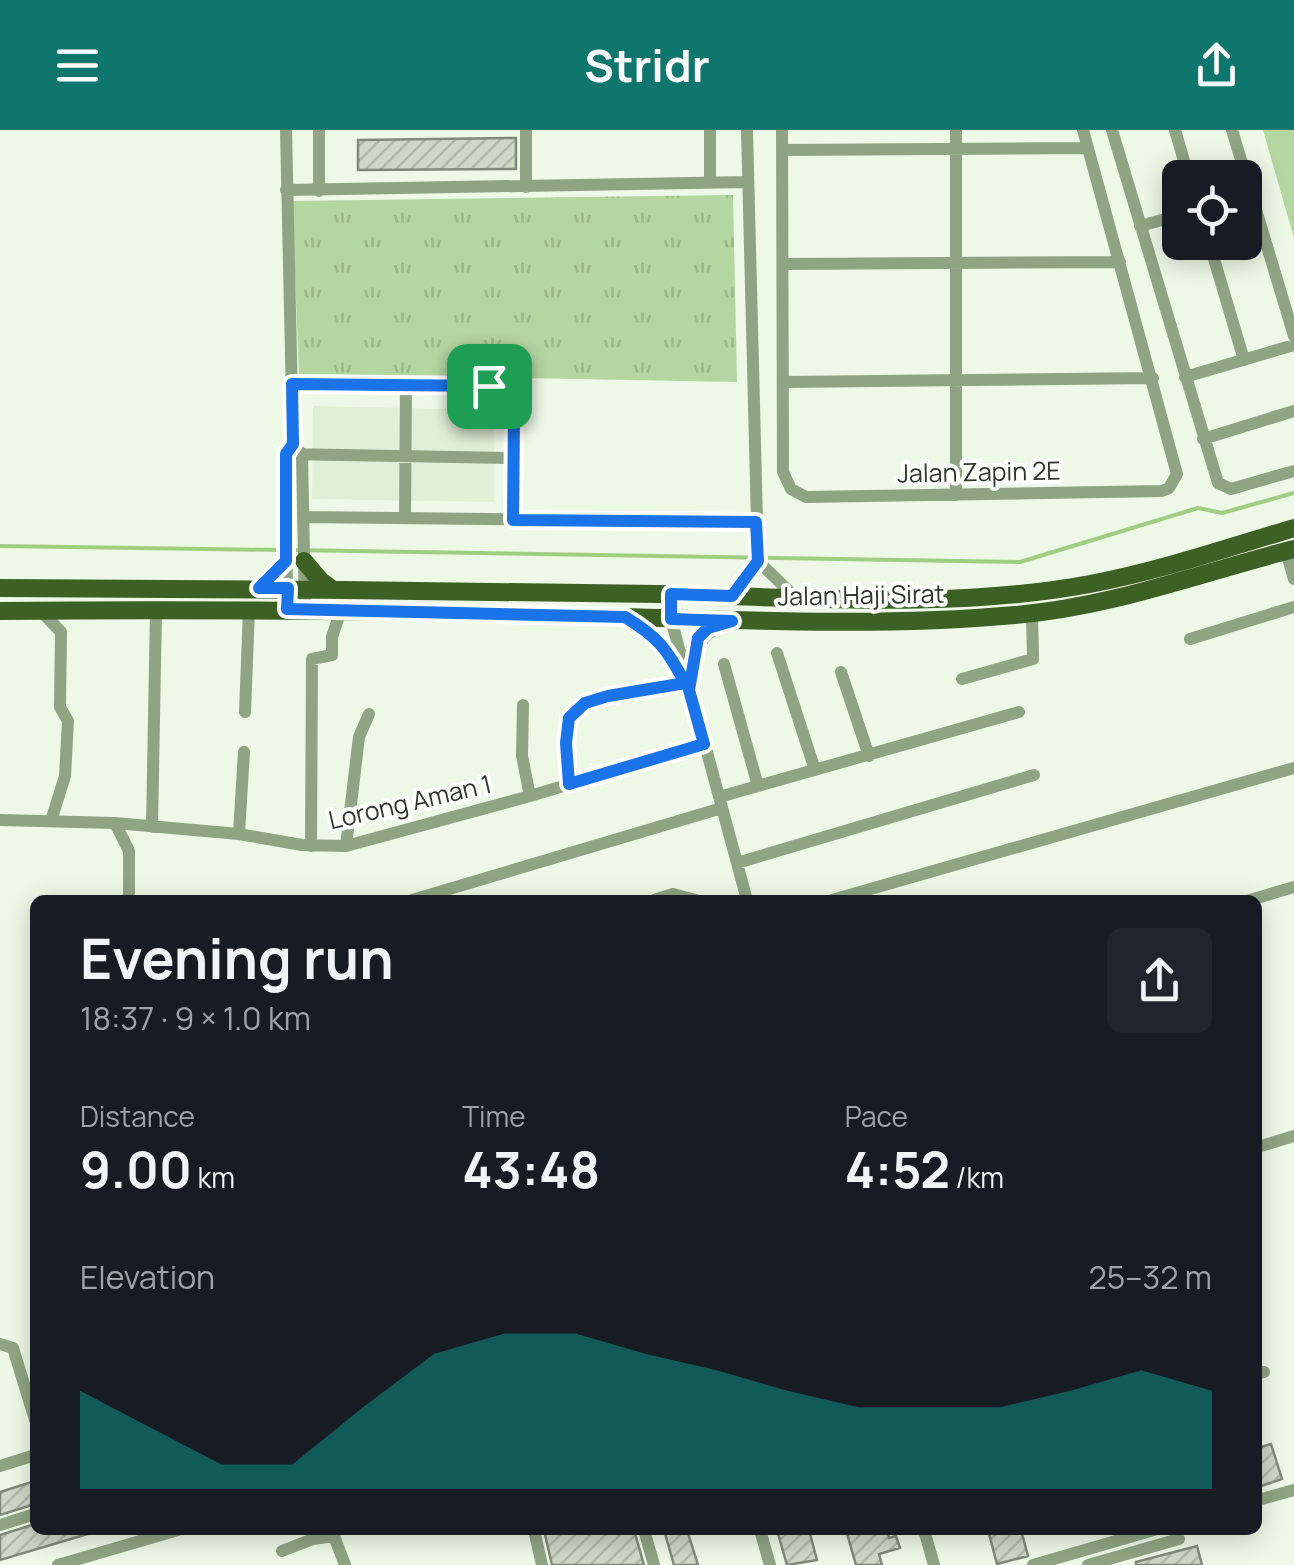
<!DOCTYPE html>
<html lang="en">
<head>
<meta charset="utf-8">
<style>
  :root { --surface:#171b24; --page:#20242c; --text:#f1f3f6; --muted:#9ea1a6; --accent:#0f766e }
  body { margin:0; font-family:Manrope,sans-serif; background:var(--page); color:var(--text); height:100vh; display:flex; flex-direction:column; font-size:38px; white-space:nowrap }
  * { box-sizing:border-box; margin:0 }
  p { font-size:32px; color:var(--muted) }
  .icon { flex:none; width:55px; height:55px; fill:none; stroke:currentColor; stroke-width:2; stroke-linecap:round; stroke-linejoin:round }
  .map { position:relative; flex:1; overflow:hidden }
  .panel { position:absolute; left:30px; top:765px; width:1232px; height:640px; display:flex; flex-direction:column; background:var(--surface); border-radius:15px; box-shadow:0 5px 25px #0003 }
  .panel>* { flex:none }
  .tools { position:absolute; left:1162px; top:30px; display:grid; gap:20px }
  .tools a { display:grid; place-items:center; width:100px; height:100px; border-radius:15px; background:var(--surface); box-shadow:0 5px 25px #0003; font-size:50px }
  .pin { position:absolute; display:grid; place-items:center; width:85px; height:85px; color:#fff; margin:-42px; border-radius:20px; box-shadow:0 5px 15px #0006 }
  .round { display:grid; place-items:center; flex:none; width:105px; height:105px; border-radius:15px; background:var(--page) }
  .overview { display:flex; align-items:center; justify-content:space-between; height:170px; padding:0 50px }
  h1 { font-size:55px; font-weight:700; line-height:75px }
  .figures { display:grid; grid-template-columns:repeat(3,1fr); gap:15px; height:170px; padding:10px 50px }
  .figures div { display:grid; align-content:center }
  .figures b { font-size:50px; font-weight:700 }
  .figures small { font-size:28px; font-weight:400 }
  .figures p { font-size:28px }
  .chart { height:280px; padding:20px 50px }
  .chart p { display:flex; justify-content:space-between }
  .chart svg { width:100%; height:180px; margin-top:10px; fill:var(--accent); opacity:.7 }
  header { display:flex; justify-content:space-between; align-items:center; height:130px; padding:0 50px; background:var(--accent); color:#fff; font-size:45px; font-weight:700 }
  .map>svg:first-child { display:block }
  .built { fill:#e0f0d7 }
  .park { fill:url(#park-tufts) }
  .pitch { fill:#b4d6a1 }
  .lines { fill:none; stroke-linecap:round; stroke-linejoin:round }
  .stream { stroke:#9fce82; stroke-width:4 }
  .building { fill:url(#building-hatch); stroke:#808a7a; stroke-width:2.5 }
  .minor { stroke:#8fa483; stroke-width:12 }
  .major { stroke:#3d6024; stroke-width:18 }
  .route-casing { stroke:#fff; stroke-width:20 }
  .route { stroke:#1a73e8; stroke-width:12 }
  .labels { text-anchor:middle; stroke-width:8; stroke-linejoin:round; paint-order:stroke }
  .street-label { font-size:25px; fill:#30342e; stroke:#fff }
</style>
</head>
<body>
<header><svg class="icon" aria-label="menu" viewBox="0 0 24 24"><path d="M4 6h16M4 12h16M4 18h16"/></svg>Stridr<svg class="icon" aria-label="share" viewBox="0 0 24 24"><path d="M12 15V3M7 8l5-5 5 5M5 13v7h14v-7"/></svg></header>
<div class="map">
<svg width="1294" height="1435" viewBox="0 0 1294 1435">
  <defs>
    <pattern id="park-tufts" width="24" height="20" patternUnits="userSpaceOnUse" patternTransform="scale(2.5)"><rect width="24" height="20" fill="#b4d6a1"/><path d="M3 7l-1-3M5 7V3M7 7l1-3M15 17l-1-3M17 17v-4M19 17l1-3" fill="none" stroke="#9bb88b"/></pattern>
    <pattern id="building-hatch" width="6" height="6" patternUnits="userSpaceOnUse" patternTransform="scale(2.5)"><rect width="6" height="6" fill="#cdd8c7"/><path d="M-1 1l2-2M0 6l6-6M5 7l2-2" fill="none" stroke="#b0baab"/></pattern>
  </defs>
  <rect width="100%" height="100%" fill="#edf8e6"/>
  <!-- built -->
  <path class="built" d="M313 276 494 280V372L312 369Z"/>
  <!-- park -->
  <path class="park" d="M733 65 737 252 299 244 292 71Z"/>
  <!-- pitch -->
  <path class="pitch" d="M1263 0H1294V108Z"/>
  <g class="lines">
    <!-- stream -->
    <path class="stream" d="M0 416 281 420
      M290 420 1020 432 1198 378 1222 383 1294 363"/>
  </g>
  <!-- building -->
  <path class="building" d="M516 8V39L358 40V10Z
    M1271 1314 1282 1349 1258 1357V1318Z
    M35 1351V1374L0 1385V1362Z
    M35 1394V1400H91V1403L0 1430V1405Z
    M544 1400H634L644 1435H552Z
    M664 1400H687L698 1435H674Z
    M777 1400H809L817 1430 787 1435Z
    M846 1400H888L889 1408 896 1406 900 1418 879 1424 882 1435H856Z
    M988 1400H1021L1028 1426 997 1434Z
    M1197 1416 1202 1435H1136V1432Z"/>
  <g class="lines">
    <!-- minor -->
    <path class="minor" d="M286 0 293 314 286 324 287 479
      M319 0V61
      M526 0V57
      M710 0V53
      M782 0 783 342 791 359 806 367 1162 361 1169 358 1177 344 1083 0
      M956 0V365
      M1112 0 1218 353 1231 359 1294 341
      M1175 0 1189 48
      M1232 0 1294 206
      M782 20 1087 18
      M286 60 747 52
      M1140 96 1180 85
      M1209 112 1244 230
      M783 134 1120 132
      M1185 247 1294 215
      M783 252 1153 248
      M292 254 489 256C505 262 509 270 514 286L513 390
      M1203 309 1294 281
      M298 320 302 324 305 480
      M286 324 515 328
      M303 387 756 392
      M405 388 406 256
      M1286 421 1294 449
      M758 431 795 467
      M671 465V489L747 770
      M732 466 758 431 747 0
      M40 480 61 502 60 577 68 591 65 646 51 691
      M1190 509 1294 477
      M777 523 815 640
      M724 534 758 656
      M841 542 869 626
      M962 549 1033 529 1032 483
      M523 575 522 626 530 666
      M245 582 249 479
      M569 654 566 613 569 587 585 573 685 553
      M719 667 1019 582
      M0 690 115 693 239 704 302 715 346 716 530 666 704 614
      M115 693 129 721V770
      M152 697 156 480
      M239 704 244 622
      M311 716 312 529 332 525V507L341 480
      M346 716 359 607 369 584
      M737 733 1034 645
      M412 770 722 678
      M654 770 673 764 696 770
      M832 770 1294 638
      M1250 770 1294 757
      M1258 1017 1294 1006
      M0 1214 13 1218 35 1290
      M1258 1243 1264 1242
      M0 1336 35 1325
      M1258 1370 1294 1360
      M0 1395 35 1384
      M534 1400 542 1435
      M644 1400 654 1435
      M760 1400 770 1435
      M924 1400 934 1435
      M282 1421 313 1409 334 1406 345 1435
      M58 1435 178 1400
      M1033 1435 1154 1400
      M1088 1435 1179 1409"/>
    <!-- major -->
    <path class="major" d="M304 431 321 451 332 459
      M0 458C220 458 439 461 659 464 799 467 951 480 1090 454 1159 441 1227 418 1294 398
      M259 458 286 431
      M0 481C195 479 389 481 583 486 727 489 871 498 1015 485 1112 477 1200 443 1294 419
      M629 489C662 509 671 526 689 560
      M689 560C694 531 689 503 721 494"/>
  </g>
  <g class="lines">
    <defs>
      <path id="route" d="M292 254 489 256C505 262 509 270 514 286L513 390 756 392 758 431 732 466 671 464V489L732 491 708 498 698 508 689 560 704 614 569 654 566 613 569 588 585 573 608 566 685 553C667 519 658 507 625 487L287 479 288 458H259L286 431V324L293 314Z"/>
    </defs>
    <!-- route casing -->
    <use href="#route" class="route-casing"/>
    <!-- route -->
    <use href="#route" class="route"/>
  </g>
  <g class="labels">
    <!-- street labels -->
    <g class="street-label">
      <text transform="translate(979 342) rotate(-1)" y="9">Jalan Zapin 2E</text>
      <text transform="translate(861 465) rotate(-1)" y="9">Jalan Haji Sirat</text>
      <text transform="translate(410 672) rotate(-13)" y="9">Lorong Aman 1</text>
    </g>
  </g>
</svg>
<div class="tools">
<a><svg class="icon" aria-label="locate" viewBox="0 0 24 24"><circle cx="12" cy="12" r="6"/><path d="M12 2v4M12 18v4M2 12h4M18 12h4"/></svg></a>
</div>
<div class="pin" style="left:489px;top:256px;background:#1e9e55"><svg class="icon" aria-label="arrive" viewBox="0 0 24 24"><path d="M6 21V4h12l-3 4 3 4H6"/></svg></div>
<section class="panel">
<div class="overview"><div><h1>Evening run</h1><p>18:37 · 9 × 1.0 km</p></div><a class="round"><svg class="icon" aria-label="share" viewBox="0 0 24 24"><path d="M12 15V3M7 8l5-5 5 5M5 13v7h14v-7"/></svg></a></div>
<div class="figures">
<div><p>Distance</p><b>9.00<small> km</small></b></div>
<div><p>Time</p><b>43:48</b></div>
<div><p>Pace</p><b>4:52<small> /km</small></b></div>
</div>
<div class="chart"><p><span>Elevation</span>25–32 m</p>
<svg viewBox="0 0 160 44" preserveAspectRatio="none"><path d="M0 44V20L10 29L20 38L30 38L40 24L50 11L60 6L70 6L80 11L90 15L100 20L110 24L120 24L130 24L140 20L150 15L160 20V44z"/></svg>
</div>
</section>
</div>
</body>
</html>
